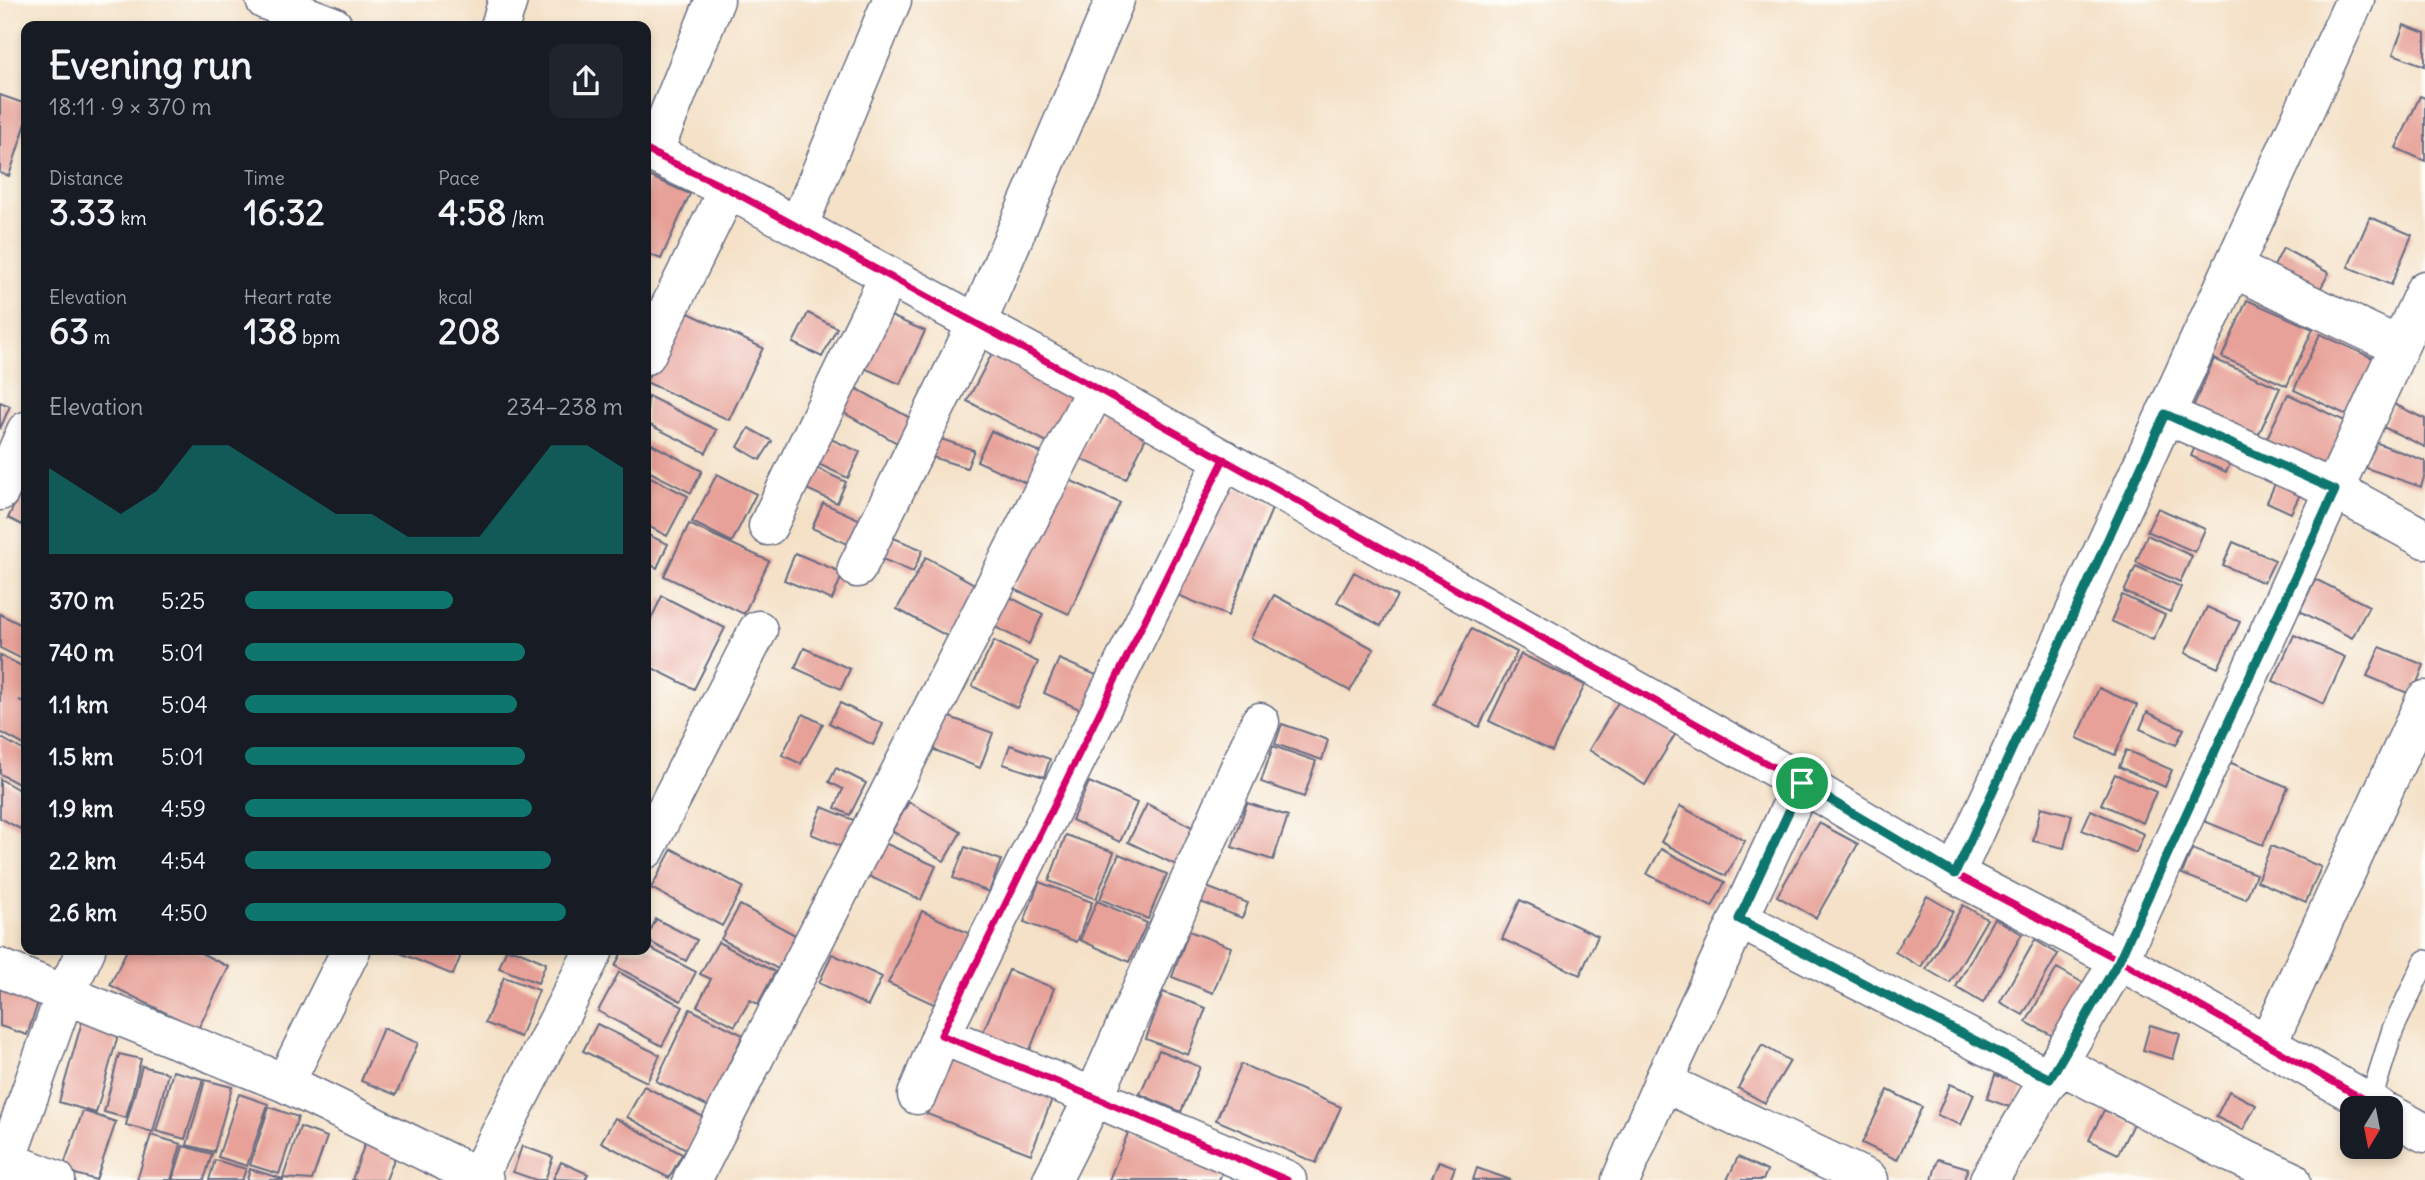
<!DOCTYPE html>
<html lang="en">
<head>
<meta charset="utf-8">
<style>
  :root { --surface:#171b24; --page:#20242c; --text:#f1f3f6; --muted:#9ea1a6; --accent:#0f766e }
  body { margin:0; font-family:Delius,sans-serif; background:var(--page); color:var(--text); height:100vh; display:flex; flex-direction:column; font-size:26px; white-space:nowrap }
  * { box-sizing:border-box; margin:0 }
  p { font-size:23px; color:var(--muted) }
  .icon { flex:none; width:38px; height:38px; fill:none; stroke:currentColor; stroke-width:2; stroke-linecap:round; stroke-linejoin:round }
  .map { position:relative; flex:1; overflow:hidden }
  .details { position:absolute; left:21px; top:21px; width:630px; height:934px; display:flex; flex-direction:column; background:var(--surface); border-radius:14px; box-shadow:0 4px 10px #0003 }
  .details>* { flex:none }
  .needle { width:46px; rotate:190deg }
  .buttons { position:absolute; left:2340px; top:1096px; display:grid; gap:14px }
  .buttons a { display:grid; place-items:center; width:63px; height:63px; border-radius:14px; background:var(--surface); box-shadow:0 4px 10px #0003; font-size:35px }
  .pin { position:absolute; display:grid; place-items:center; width:60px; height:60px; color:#fff; margin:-30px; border:4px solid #fff; border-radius:50%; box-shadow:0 2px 7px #0007 }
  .round { display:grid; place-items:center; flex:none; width:74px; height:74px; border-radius:14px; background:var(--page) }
  .summary { display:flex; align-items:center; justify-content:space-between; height:119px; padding:0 28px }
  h1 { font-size:38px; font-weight:700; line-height:52px }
  .metrics { display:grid; grid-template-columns:repeat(3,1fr); gap:10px; height:119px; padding:7px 28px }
  .metrics div { display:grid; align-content:center }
  .metrics b { font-size:35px; font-weight:700 }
  .metrics small { font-size:19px; font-weight:400 }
  .metrics p { font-size:19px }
  .chart { height:196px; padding:14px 28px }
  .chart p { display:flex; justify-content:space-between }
  .chart svg { width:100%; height:126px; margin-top:7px; fill:var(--accent); opacity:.7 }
  ul { padding:0 28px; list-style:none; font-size:23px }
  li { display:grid; grid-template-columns:112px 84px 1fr; align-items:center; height:52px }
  li i { height:18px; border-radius:9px; background:var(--accent) }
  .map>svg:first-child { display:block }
  .building { fill:#e7a198 }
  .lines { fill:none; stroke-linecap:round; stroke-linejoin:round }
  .service-casing { stroke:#676d83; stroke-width:24 }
  .minor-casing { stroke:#676d83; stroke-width:41 }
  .service { stroke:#fff; stroke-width:21 }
  .minor { stroke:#fff; stroke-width:38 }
  .cycleway-casing { stroke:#fdfcf7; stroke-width:11 }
  .cycleway { stroke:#d6006c; stroke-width:7 }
  .route-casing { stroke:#fff; stroke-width:14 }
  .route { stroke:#0f766e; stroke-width:9 }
</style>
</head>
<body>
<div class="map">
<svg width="2425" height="1180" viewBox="0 0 2425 1180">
  <rect width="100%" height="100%" fill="#fdfcf7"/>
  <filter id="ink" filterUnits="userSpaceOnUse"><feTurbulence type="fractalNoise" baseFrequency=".0143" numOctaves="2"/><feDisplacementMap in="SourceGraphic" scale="14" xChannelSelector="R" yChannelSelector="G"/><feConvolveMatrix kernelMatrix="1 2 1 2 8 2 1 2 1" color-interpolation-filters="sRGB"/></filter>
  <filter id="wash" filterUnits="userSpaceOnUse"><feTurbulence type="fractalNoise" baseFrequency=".00686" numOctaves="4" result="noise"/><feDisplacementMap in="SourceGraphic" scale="28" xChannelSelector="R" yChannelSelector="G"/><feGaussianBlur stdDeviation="1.57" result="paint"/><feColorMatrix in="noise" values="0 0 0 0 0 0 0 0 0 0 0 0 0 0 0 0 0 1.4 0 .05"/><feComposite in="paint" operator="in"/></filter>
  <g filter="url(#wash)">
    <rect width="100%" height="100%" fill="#f4e1c7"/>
    <g id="blocks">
      <!-- building -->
      <path class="building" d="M2404 25 2425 33V66L2393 54Z
        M0 95 26 104V123L9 176 0 173Z
        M2420 96 2425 98V161L2396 148Z
        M649 176 690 194 661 259 646 253V184Z
        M2370 217 2412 235 2391 285 2348 267Z
        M2283 248 2329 273 2313 302 2268 278Z
        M2247 300 2313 329 2287 386 2222 357Z
        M680 309 763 348 729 420 646 382Z
        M808 313 837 328 822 357 793 343Z
        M886 314 925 331 900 384 862 367Z
        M2320 334 2377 360 2351 417 2294 390Z
        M996 346 1076 387 1047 442 967 401Z
        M2214 359 2280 388 2257 438 2192 409Z
        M852 386 921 424 908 449 839 410Z
        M2288 394 2349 423 2324 477 2262 448Z
        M648 396 717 430 706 453 646 423Z
        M0 402 10 406 0 429Z
        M2394 404 2425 419V447L2383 427Z
        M1102 408 1150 429 1126 479 1079 458Z
        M749 428 772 441 760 460 738 447Z
        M991 431 1042 453 1028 484 977 461Z
        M824 436 860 452 848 478 812 461Z
        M938 438 974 450 967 468 932 457Z
        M646 441 702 471 691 493 646 470Z
        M2372 441 2425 461V474L2421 487 2363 467Z
        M2197 442 2233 458 2226 472 2191 456Z
        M808 464 846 482 837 503 798 485Z
        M717 474 756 494 732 542 692 522Z
        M646 475 688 496 667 536 646 525Z
        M2279 475 2304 486 2291 513 2267 502Z
        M1065 478 1120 503 1069 614 1014 589Z
        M1224 483 1274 504 1228 616 1178 595Z
        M20 493 26 496V527L8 518Z
        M823 503 863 521 852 546 812 528Z
        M2158 508 2205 529 2195 552 2147 531Z
        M689 524 769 561 744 614 664 576Z
        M646 534 668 544 657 568 646 563Z
        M2147 535 2192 556 2180 582 2136 562Z
        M889 536 923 550 913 572 880 558Z
        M2233 542 2275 560 2264 583 2223 565Z
        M795 553 843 573 832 600 784 580Z
        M926 557 983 589 954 640 897 609Z
        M2136 566 2181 587 2170 612 2124 592Z
        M1354 572 1397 596 1381 626 1337 602Z
        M2315 579 2369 606 2352 638 2300 611Z
        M1002 593 1043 614 1029 644 987 623Z
        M1274 595 1374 649 1350 691 1251 638Z
        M2122 595 2165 615 2153 640 2111 621Z
        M662 596 725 628 694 689 646 665V629Z
        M2207 607 2240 622 2218 668 2185 653Z
        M0 614 26 627V661L0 648Z
        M1471 629 1517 652 1479 727 1434 705Z
        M2294 635 2345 657 2324 704 2273 681Z
        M994 641 1038 662 1017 708 972 686Z
        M2380 647 2424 665 2412 695 2367 676Z
        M804 648 850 669 841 689 795 668Z
        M1521 654 1585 685 1552 751 1489 721Z
        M0 655 26 668V703L19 700 26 704V746L0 732Z
        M1059 659 1101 677 1086 712 1044 693Z
        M2099 688 2137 705 2115 755 2077 738Z
        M1620 699 1676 733 1645 785 1589 750Z
        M840 703 883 724 873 745 829 723Z
        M2147 712 2184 729 2176 745 2140 729Z
        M803 714 823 724 801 764 782 755Z
        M944 715 993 733 980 768 932 749Z
        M1282 724 1328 740 1322 760 1275 744Z
        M0 737 26 752V788L0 774Z
        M1010 745 1050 759 1044 777 1003 764Z
        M1273 746 1316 761 1304 797 1261 782Z
        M2126 750 2172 770 2165 787 2119 767Z
        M2229 762 2288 787 2263 845 2204 821Z
        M836 768 866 783 850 815 835 808 843 789 829 782Z
        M2115 774 2156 792 2143 823 2101 804Z
        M0 779 26 794V818L20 829 0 818Z
        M1089 782 1137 803 1120 842 1072 820Z
        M909 802 961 832 944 861 892 831Z
        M1247 803 1288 816 1273 860 1232 847Z
        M1147 804 1194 828 1176 865 1128 842Z
        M1680 806 1745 841 1726 876 1661 842Z
        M822 807 856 821 845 848 811 834Z
        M2041 807 2072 815 2064 848 2033 841Z
        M2091 810 2144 834 2136 853 2082 830Z
        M1819 823 1858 844 1816 918 1777 896Z
        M1066 835 1114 852 1096 899 1049 881Z
        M880 841 936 866 921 900 864 874Z
        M2271 846 2321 867 2306 902 2257 881Z
        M965 847 1001 860 989 892 953 878Z
        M672 849 743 887 722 926 651 888Z
        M1661 849 1725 882 1712 907 1647 874Z
        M2192 849 2256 874 2246 899 2182 874Z
        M1119 854 1167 874 1148 919 1100 899Z
        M1039 882 1092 902 1077 942 1024 922Z
        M1204 886 1248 903 1242 918 1198 901Z
        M1927 896 1953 911 1921 967 1895 952Z
        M1520 900 1598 936 1580 975 1502 939Z
        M1097 901 1147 923 1129 962 1080 940Z
        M740 905 797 936 778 969 721 939Z
        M1963 905 1987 919 1950 983 1926 969Z
        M922 911 972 935 938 1006 888 983Z
        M1994 918 2022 934 1983 1003 1956 987Z
        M656 919 697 940 686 961 646 940Z
        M1189 931 1231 947 1213 993 1172 977Z
        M2035 940 2058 954 2023 1015 2000 1002Z
        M718 942 775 972 758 1004 750 1000 735 1026 697 1006 711 979 700 974Z
        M646 946 696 972 681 1001 615 966 623 950H646Z
        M127 950H195L229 967 198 1029 110 985Z
        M393 950H463L453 975Z
        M506 950H516L546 963 538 983 499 968Z
        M832 954 882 977 868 1006 819 983Z
        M2057 968 2085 984 2055 1037 2026 1022Z
        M1009 970 1054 988 1030 1050 983 1032Z
        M619 972 683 1007 662 1046 598 1011Z
        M504 977 539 990 520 1037 485 1023Z
        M0 986 39 1000 27 1035 0 1026Z
        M1163 992 1206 1008 1188 1055 1146 1039Z
        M690 1009 743 1035 709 1107 656 1081Z
        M83 1018 120 1028 96 1113 59 1102Z
        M597 1024 660 1055 647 1082 583 1051Z
        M2150 1025 2180 1034 2173 1059 2143 1050Z
        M383 1028 418 1043 396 1095 361 1081Z
        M1762 1045 1790 1061 1765 1103 1738 1088Z
        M1159 1050 1200 1067 1181 1112 1140 1094Z
        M951 1051 1055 1091 1031 1154 927 1114Z
        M119 1054 141 1059 126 1118 104 1112Z
        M1241 1064 1341 1107 1316 1163 1216 1120Z
        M142 1066 168 1073 153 1132 126 1125Z
        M173 1071 203 1079 185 1139 156 1131Z
        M1995 1075 2024 1085 2015 1109 1987 1099Z
        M205 1080 232 1087 214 1152 187 1145Z
        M1950 1084 1974 1094 1961 1125 1937 1115Z
        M644 1086 707 1119 690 1151 627 1117Z
        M1888 1090 1922 1107 1897 1160 1862 1143Z
        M2229 1091 2256 1105 2243 1130 2216 1117Z
        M239 1094 268 1104 247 1166 218 1157Z
        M269 1107 298 1117 279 1174 250 1165Z
        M2104 1110 2133 1124 2118 1154 2089 1140Z
        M83 1111 116 1122 96 1180 62 1170Z
        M615 1118 682 1154 669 1178 601 1142Z
        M300 1127 327 1137 312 1180 283 1178Z
        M1128 1133 1223 1170 1219 1180H1109Z
        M151 1135 181 1144 171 1180H137Z
        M365 1143 396 1154 386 1180H352Z
        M183 1146 212 1154 204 1180H173Z
        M522 1146 553 1157 545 1180H536L513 1172Z
        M1738 1157 1767 1171 1763 1180H1727Z
        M1938 1159 1968 1168 1964 1180H1932Z
        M215 1160 246 1169 242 1180H209Z
        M1439 1161 1455 1167 1450 1180H1431Z
        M561 1162 588 1174 585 1180 553 1179Z
        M1477 1168 1511 1180H1473Z
        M250 1169 283 1179V1180H247Z"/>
    </g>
  </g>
  <g filter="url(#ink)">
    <use href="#blocks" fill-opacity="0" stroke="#676d83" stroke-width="2"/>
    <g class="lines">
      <defs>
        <path id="service" d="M2370 1103 2393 1029 2425 961"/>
        <path id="minor" d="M265 0 333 26
          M500 26 508 0
          M646 150 728 189 1096 388 1802 783 1955 874 2119 960 2379 1108
          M653 153 715 0
          M798 227 892 0
          M2232 268 2399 346
          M646 355 728 189
          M2165 414 2335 490 2425 539
          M1224 459 941 1035 1094 1097 1287 1180
          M0 491 26 431
          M768 526 889 276
          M857 568 977 323 1115 0
          M646 849 758 630
          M1955 874 2355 0
          M1739 919 2050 1079
          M0 968 285 1083 484 1180
          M2268 1043 2425 700
          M2059 1064 2233 1154 2291 1180
          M1663 1082 1869 1180
          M285 1083 351 950
          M917 1095 941 1035
          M2390 1114 2425 1133
          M0 1158 56 1180
          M478 1177 594 950
          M0 1178 65 994 86 950
          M692 1180 1096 388
          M1052 1180 1094 1097 1260 722
          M1621 1180 1663 1082 1802 783
          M1989 1180 2119 960 2425 290"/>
      </defs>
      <!-- service casing -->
      <use href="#service" class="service-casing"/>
      <!-- minor casing -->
      <use href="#minor" class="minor-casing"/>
      <!-- service -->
      <use href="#service" class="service"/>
      <!-- minor -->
      <use href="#minor" class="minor"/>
      <defs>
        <path id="cycleway" d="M646 150 728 189 1096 388 1802 783 1955 874 2119 960 2379 1108
          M1224 459 941 1035 1094 1097 1287 1180"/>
      </defs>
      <!-- cycleway casing -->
      <use href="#cycleway" class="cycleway-casing"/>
      <!-- cycleway -->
      <use href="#cycleway" class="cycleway"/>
    </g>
  </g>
  <g class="lines" filter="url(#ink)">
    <defs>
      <path id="route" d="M2165 414 2335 490 2119 960 2050 1079 1739 919 1802 783 1955 874Z"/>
    </defs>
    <!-- route casing -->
    <use href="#route" class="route-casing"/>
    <!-- route -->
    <use href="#route" class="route"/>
  </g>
</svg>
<div class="buttons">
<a><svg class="needle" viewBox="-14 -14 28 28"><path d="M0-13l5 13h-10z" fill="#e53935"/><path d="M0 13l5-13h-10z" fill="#9ea1a6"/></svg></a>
</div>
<div class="pin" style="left:1802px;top:783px;background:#1e9e55"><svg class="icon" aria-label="arrive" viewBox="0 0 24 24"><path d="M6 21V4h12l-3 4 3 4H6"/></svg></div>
<section class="details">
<div class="summary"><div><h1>Evening run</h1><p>18:11 · 9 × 370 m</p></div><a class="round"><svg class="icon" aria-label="share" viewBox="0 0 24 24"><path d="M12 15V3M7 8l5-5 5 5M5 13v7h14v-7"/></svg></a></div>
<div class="metrics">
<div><p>Distance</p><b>3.33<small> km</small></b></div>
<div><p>Time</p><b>16:32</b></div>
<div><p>Pace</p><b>4:58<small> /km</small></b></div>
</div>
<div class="metrics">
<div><p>Elevation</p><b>63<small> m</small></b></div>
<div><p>Heart rate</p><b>138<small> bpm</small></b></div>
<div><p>kcal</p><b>208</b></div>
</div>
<div class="chart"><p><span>Elevation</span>234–238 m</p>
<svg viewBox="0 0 160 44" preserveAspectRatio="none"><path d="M0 44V14L10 22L20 30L30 22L40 6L50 6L60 14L70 22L80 30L90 30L100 38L110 38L120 38L130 22L140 6L150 6L160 14V44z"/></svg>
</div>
<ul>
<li><b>370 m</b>5:25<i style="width:55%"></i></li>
<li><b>740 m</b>5:01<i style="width:74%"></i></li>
<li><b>1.1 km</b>5:04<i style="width:72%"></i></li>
<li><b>1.5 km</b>5:01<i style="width:74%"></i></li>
<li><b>1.9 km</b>4:59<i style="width:76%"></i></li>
<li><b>2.2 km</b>4:54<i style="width:81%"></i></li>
<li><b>2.6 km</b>4:50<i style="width:85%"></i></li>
</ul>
</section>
</div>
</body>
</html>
